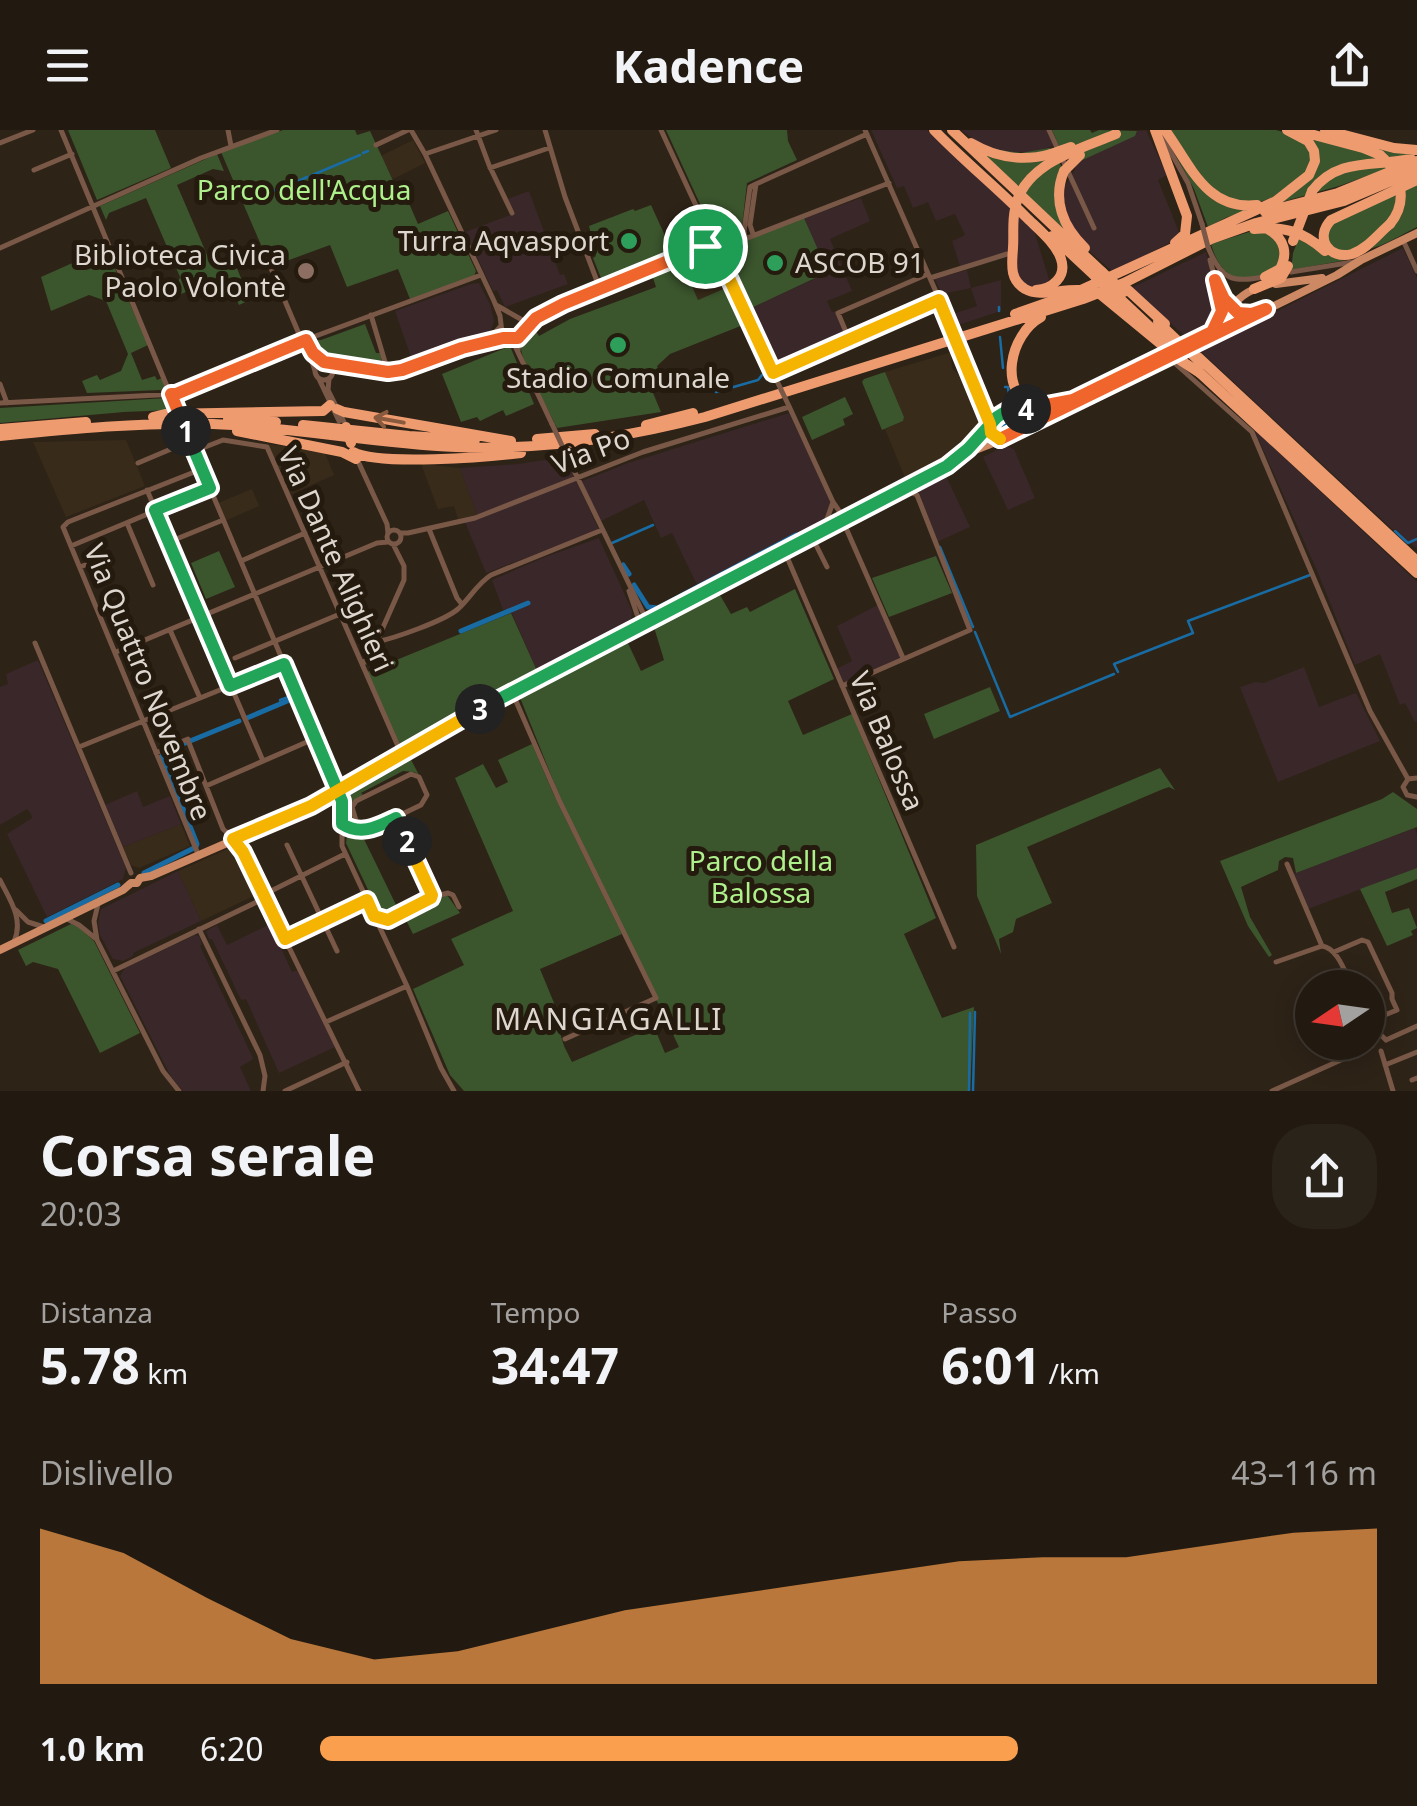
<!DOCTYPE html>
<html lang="it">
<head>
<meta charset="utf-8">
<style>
  :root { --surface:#221a11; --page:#2a231a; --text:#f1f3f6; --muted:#a2a19f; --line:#3f3831; --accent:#f99f4d }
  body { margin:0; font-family:"Noto Sans",sans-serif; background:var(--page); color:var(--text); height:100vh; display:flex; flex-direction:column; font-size:38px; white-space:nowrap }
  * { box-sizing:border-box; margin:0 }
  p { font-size:32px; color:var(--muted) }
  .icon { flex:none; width:55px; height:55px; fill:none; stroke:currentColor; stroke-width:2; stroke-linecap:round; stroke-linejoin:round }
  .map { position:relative; height:961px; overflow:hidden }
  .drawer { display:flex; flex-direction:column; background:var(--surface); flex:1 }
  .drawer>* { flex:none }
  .needle { width:65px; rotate:257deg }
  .tools { position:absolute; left:1295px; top:840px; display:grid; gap:20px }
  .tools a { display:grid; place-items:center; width:90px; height:90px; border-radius:50%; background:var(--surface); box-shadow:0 5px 25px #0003,0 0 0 2px var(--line); font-size:50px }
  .pin { position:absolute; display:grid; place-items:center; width:85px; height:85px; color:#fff; margin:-42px; border:5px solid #fff; border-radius:50%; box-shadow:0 2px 10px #0007 }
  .km { position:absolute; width:50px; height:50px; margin:-25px; border-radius:50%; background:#222; color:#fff; font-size:28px; line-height:50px; text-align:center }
  .round { display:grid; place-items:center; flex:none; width:105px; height:105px; border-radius:40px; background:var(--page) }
  .head { display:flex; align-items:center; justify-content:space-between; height:170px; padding:0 40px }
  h1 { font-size:55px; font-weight:700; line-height:75px }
  .metrics { display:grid; grid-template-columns:repeat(3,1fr); gap:15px; height:170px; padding:10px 40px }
  .metrics div { display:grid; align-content:center }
  .metrics b { font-size:50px; font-weight:700 }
  .metrics small { font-size:28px; font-weight:400 }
  .metrics p { font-size:28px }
  .chart { height:280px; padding:20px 40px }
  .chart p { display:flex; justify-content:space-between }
  .chart svg { width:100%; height:180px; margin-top:10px; fill:var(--accent); opacity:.7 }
  ul { padding:0 40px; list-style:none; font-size:32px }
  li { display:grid; grid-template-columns:160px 120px 1fr; align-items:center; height:75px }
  li i { height:25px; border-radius:12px; background:var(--accent) }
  header { display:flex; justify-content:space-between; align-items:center; height:130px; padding:0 40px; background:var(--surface); font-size:45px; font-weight:700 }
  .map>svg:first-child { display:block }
  .built { fill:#392b1a }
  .industrial { fill:#3a2729 }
  .green { fill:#3b552d }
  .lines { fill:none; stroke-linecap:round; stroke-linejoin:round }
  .stream { stroke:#186ca3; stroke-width:2.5 }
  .canal { stroke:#186ca3; stroke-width:5 }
  .minor { stroke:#795847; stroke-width:5 }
  .major { stroke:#cd8864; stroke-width:8 }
  .highway { stroke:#ef9b70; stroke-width:10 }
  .minor-bridge { stroke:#795847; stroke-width:5 }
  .highway-bridge { stroke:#ef9b70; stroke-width:10 }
  .oneway { stroke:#8a5a3f }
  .split-1-casing { stroke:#fff; stroke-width:20 }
  .split-2-casing { stroke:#fff; stroke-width:20 }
  .split-3-casing { stroke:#fff; stroke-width:20 }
  .split-4-casing { stroke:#fff; stroke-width:20 }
  .split-5-casing { stroke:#fff; stroke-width:20 }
  .split-6-casing { stroke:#fff; stroke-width:20 }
  .split-1 { stroke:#f0652b; stroke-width:12 }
  .split-2 { stroke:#22a559; stroke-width:12 }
  .split-3 { stroke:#f5b400; stroke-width:12 }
  .split-4 { stroke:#22a559; stroke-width:12 }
  .split-5 { stroke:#f0652b; stroke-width:12 }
  .split-6 { stroke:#f5b400; stroke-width:12 }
  .leisure-dot { fill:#2e9e5b; stroke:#241a0e; stroke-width:4 }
  .education-dot { fill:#8d6e63; stroke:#241a0e; stroke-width:4 }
  .labels { text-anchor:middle; stroke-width:10; stroke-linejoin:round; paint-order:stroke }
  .park-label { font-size:28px; fill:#aef08b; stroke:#241a0e }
  .poi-label { font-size:28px; fill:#ded7cf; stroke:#241a0e; text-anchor:end }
  .street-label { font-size:28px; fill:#ded7cf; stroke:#241a0e }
  .neighbourhood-label { font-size:30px; letter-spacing:2.5px; fill:#ded7cf; stroke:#241a0e }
</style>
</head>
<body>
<header><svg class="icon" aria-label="menu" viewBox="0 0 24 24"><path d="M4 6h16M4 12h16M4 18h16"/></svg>Kadence<svg class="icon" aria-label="share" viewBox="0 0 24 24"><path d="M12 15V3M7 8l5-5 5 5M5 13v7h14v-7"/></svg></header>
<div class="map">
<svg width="1417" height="961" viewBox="0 0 1417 961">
  <rect width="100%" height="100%" fill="#2e2317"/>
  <!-- built -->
  <path class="built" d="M413 10 425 33 393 49 381 26Z
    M689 122 692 129 568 177 539 194 533 181 673 126 675 128Z
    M711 124 728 157 698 170 683 135Z
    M955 221 951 227 952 238 968 255 979 280 980 293 968 312 955 325 936 338 904 352V345L885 299 903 291 904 287 885 242Z
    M126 310 145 356 66 387 33 312Z
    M268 314 325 323 334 345 291 364Z
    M421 334 460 338 477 385 458 389 454 376 438 379Z
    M252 359 259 376 225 391 218 373Z
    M181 694 190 716 139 738 131 735 123 717Z
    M237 717 258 764 201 791 178 741 230 718Z"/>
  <!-- industrial -->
  <path class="industrial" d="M871 0H927L1010 77 1009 121 960 136 952 111 965 105 955 84 936 91 928 72 913 78 904 56 897 58Z
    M961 0H1047L1054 16 1031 22H1004L979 13Z
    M1146 0 1167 45 1158 50 1181 107 1113 142 1086 118 1070 97 1063 66 1065 56 1075 39 1074 34 1136 4 1137 1Z
    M529 61 560 145 564 144 568 154 505 177 497 160 493 161 465 102 515 83 508 69Z
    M861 68 870 91 830 109 852 161 827 171 832 182 836 181 846 207 776 236 749 179 827 143 804 88Z
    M1017 83 1034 100 1050 153 1046 157H1029L1021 151 1017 143Z
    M1403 118 1417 148V419L1395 399 1393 400 1199 220Z
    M1206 122 1220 175 1219 189 1207 203 1198 207 1195 203 1186 207 1131 158Z
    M967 140 971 158 1001 150V181L958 195 953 184 977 176 971 158 942 164 935 149Z
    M479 153 490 174 494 191 491 200 412 230 395 181 471 154Z
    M789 283 831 372 824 396 700 461 672 403 661 408 644 370 599 392 580 352 628 333Z
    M1254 299 1417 452V591L1415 592 1405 573 1400 575 1380 524 1355 535 1318 443Z
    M1005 316 1014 319 1035 368 1008 380 983 327Z
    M565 327 575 347 477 385 460 338 518 334Z
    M946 346 970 397 937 412 918 359Z
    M576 350 599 400 486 443 465 392Z
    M599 408 632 481 631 493 538 543 510 479 503 480 492 450 545 427Z
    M878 475 902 529 843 554 836 539 852 531 837 496Z
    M38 530 126 738 123 749 47 787 7 704 32 688 31 684 27 679 0 695V557L8 554 6 544Z
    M1304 537 1319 577 1356 563 1380 611 1278 652 1240 557 1255 552 1264 553Z
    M137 661 143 677 170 666 181 694 123 717 105 675Z
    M1415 698 1417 704V738L1308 779 1293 744Z
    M178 741 201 791 133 823V826L123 831 113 829 100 805 98 793 101 779Z
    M270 794 292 842 298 840 335 917 279 943 246 869 241 870 212 809H209L206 801 217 795 227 815Z
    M195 805 199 806 202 814 200 816 252 926 253 929 240 937 251 961H183L171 947 120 846 125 838Z"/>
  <!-- green -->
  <path class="green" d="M68 0H155L171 38 97 70Z
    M283 0H355L357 5 370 1 403 72 408 71 418 94 448 81 476 141 474 146 410 169 398 139 347 157 330 115 281 133 273 119 264 122 221 22Z
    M666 0H787L788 11 797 30 747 53 741 105 738 108 724 110 712 100Z
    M1052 0H1090L1092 3 1099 0 1137 1 1135 6 1074 34 1065 17 1060 18Z
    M1168 0H1276L1297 6 1310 15 1311 38 1273 67 1260 72 1244 73 1213 61Z
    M1309 7 1413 23 1414 26 1339 42 1397 35 1339 56 1278 73 1315 40Z
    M1049 18 1053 19 1063 40C1054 64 1059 81 1068 103L980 23C1004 29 1029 34 1053 25L1051 22C1032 28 1011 28 992 21V19L1021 23Z
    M1173 20 1205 61 1256 77 1225 88 1208 97 1194 59Z
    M217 24 224 41 213 39 177 55 211 134 226 140 236 136 250 170 239 175 226 146 176 166 174 163 180 147 146 68 109 83 106 90 100 76Z
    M1417 55V97C1386 113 1366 128 1331 118L1326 104 1329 95Z
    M651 75 672 121 601 148 593 128 596 126 588 105 591 104 589 96 633 79 635 81Z
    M804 88 828 142 749 179 723 123 725 118Z
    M1266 100 1277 107 1281 134C1249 158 1222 154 1211 114L1249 102Z
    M1300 105 1333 127 1346 130 1291 140 1293 123Z
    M106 118 148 215 131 223 142 250 155 246 157 250 162 248 165 257 161 260 87 263 82 251 97 245 100 250 121 241 128 224 106 171 89 165 51 181 41 147Z
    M683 135 698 170 728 157 743 195 670 224 657 236 660 245 648 251 661 282 557 298C550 282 520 230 521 217 522 208 528 202 534 198L539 206 570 189 656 157 652 145Z
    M365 194 376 223H380L382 229 375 236 325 228 318 223 312 213 313 210H321Z
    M510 216 534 274 506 286 503 280 480 291 477 287 461 292 442 244Z
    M885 242 904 287 903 291 882 300 862 252 864 249Z
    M845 267 853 284 843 289 845 295 812 310 802 287Z
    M167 268 172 280 124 282 0 293V278Z
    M219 421 235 457 206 469 191 433Z
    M936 426 952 463 889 487 872 448Z
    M795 459 834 549 788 571 803 605 852 584 936 788 904 804 942 888 974 877 970 961H464L450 945 413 859 464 835 451 809 513 781 455 648 483 634 496 658 508 652 498 630 532 614 554 665 622 804 540 839 564 897 559 900 564 916 572 932 654 897 665 923 679 917 563 675 519 565 626 509 641 541 664 530 653 494 717 460 731 484 747 477 750 482Z
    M511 483 538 543 502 560 400 619 367 542Z
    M990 557 1000 581 934 609 924 584Z
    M408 624 419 645 414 642 403 641 361 663 363 665 350 678 354 692 351 695 347 693 343 666 345 662Z
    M1160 638 1175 660 1169 657 1163 659 1027 717 1052 773 1016 789 1013 802 999 809 1001 824 977 766 976 715Z
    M1393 662 1417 679V697L1296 743 1293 728 1285 727 1279 731 1278 740 1241 757 1250 787 1272 825 1269 827 1248 796 1220 731 1382 669Z
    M358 703 362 705 399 781 387 786 378 781 346 713 347 706Z
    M1417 738V749L1385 762 1392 783 1409 778 1417 798 1411 801 1413 805 1387 816 1360 759Z
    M447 765 460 783 413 804 404 786Z
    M71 794 77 796 94 811 140 903 100 923 58 839 33 832 26 836 18 820Z"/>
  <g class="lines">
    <!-- stream -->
    <path class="stream" d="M363 23 368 21
      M310 46 360 25
      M294 53 307 47
      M250 71 285 56
      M999 177V181
      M1000 207 1003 238
      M1005 257H1008L1010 277
      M716 262 758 250 762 245
      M1395 401 1408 413 1417 409
      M612 413 653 395
      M940 417 973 497
      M975 502 1010 587 1114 544
      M1118 542 1114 534 1193 503 1188 491 1310 445
      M281 574 280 570 291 566
      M969 961 970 883
      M973 961 975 882"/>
    <!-- canal -->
    <path class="canal" d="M1004 294 1013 290
      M623 435 629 444
      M634 455 648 477 658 478 796 405
      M461 501 528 473
      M247 588 292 569
      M196 717 197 714 162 626 168 620 239 591
      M144 743 194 718
      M46 791 118 755"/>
    <!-- minor -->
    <path class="minor" d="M61 0 176 278
      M228 0 231 16
      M411 0 425 24 494 171 500 186 502 202 515 216 552 294
      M476 0 489 35 512 83
      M545 0 565 67 600 159
      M661 0 711 108 709 117 716 120 775 247
      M865 0 951 196
      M1049 0 1094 98
      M1160 3 1188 53 1202 94
      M0 13 33 0
      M376 15 408 0
      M425 24 496 0
      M490 38 549 18
      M34 40 72 24
      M756 54 867 4
      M753 104 750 95 756 54
      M745 107 744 101 750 57 756 54
      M711 108 716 106 720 109 722 114 719 119
      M1403 110 1417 141
      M1208 117C1221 150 1233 154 1267 146
      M0 118 201 28 277 0
      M719 119 889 53
      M265 130a6 6 0 1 1 12 0a6 6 0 1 1-12 0Z
      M1210 130 1222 175 1221 187
      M270 136 302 211
      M1291 142 1353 132
      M930 148 1007 124
      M1222 166 1238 183H1253
      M496 175 524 191C527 202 518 210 518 221
      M371 185 388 242
      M525 200C541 174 656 137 690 124L708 112
      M849 209 838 183 928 144
      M305 210 315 241
      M484 212 507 208
      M960 216 990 292
      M966 228 990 278 1002 282
      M1169 228 1252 302 1370 581 1408 649
      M315 241a9 9 0 1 1 18 0a9 9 0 1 1-18 0Z
      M329 234 377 241H399L492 206 500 197
      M773 243 939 169
      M319 249 339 291
      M329 249 328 260 344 292
      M0 254 7 273
      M0 273 177 264 313 207 481 145
      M788 274 833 372 844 388
      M185 299 342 671 343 694 337 698 342 703V716L407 856 441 938 454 961
      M195 321 223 310 267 317 401 623
      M565 322 647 491
      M357 329 387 394 388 403
      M138 333 190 311
      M147 360 263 631
      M842 389 903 528
      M127 393 153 455
      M829 396 827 389 833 372
      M429 399 457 468 461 473
      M387 407a7 7 0 1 1 14 0a7 7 0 1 1-14 0Z
      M400 403H408L475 388 643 322 789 277
      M811 405 827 437
      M169 412 223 390
      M71 416 210 358
      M784 420 954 817
      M241 431 305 403
      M80 437 98 430
      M629 461 640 493
      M170 500 200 568
      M376 512C395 508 444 491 458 479 470 468 477 454 491 445L602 400
      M35 513 131 743
      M116 522 377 413 388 412
      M235 528 340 484
      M361 531 366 532 369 529 404 450V436L393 414
      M842 556 970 500 917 365 910 362 907 356
      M512 562 559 670 656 868 565 909
      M189 613 223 699 239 714 243 723 359 961
      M79 617 284 534
      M156 623 188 609
      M1417 648 1408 649 1403 657 1407 665 1417 667
      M206 656 316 608
      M396 688 432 767
      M346 698 367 701 421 675 427 665 419 647 411 644 356 671 352 677 357 694 351 698
      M287 715 337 821
      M198 724 63 397 68 392 202 339
      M1287 734 1322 816
      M0 750C10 770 24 789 14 812
      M263 765 345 724
      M98 774 94 791 97 810 163 941 179 961
      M16 780 28 792 44 797
      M67 789 79 795 95 808
      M379 795 432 767 448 763 453 765 459 777
      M199 799 260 925 265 946 263 961
      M285 809 367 770
      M1334 822 1362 810 1368 812 1392 863V869L1397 880 1370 891
      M1276 832 1322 816C1338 818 1345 843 1353 858
      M113 841 263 769
      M1368 886 1376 905
      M326 892 407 856
      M1386 910 1417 896
      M1372 916V910L1376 905 1382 906 1386 910
      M1381 921 1393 961
      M1385 935 1417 922
      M1412 950 1417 948
      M285 961 347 932
      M1272 961 1372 916"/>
    <!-- major -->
    <path class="major" d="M1357 132 1417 103
      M1276 154 1322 148
      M1207 204C1226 190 1232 166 1258 158
      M1001 309 993 305C990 299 987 297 992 291 1002 279 1059 275 1078 268
      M963 324 990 294
      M0 820 123 760 131 753H137L140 748 151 746 305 679 501 567 975 320 1006 308 1337 145 1361 130"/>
    <!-- highway -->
    <path class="highway" d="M934 0C963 30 996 57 1026 87 1037 98 1056 113 1061 129 1067 147 1052 159 1036 160
      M952 0 1102 142
      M1155 0 1187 86 1185 104 1175 113
      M1165 0C1190 34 1206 81 1257 75
      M1325 0 1394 18 1417 20
      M1299 1 1363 18 1380 25
      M971 13C997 28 1022 32 1051 24
      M1064 41C1052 70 1063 97 1085 118
      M1312 61C1338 27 1374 37 1411 29
      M1265 82 1338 63 1417 31
      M1390 94C1378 104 1367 119 1352 124 1329 130 1314 108 1331 90L1417 50
      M1254 99C1283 96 1303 101 1325 121
      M1052 106 1095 146
      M1265 147 1280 139C1288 124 1285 109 1269 100
      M1254 159 1281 148 1288 136
      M1128 160 1165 194
      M1117 166 1167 213
      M1015 184 1072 164 1276 71 1309 45 1315 31 1314 21 1308 11 1287 0
      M1198 227 1417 431
      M1200 243 1417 443
      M1037 278C996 263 1010 204 1041 187
      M337 279 344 282 511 311
      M153 287 165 284 323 281 330 275
      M228 289 276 292
      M303 295 409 306 475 310
      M646 295 693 283
      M0 299 86 292
      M237 301 342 322 356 329
      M0 306C71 299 142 292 213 294 295 297 375 314 456 317 541 321 624 308 705 287L1083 169 1124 153 1211 109 1256 93 1344 71 1417 40
      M537 309 595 304
      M353 322C379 336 488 327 521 323"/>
    <!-- minor-bridge -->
    <path class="minor-bridge" d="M1202 94 1208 117
      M951 196 960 216
      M775 247 787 272
      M176 278 185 299
      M552 294 565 322"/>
    <!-- highway-bridge -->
    <path class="highway-bridge" d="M1116 4C1079 20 1023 33 1015 79 1012 92 1014 105 1013 118 1012 134 1009 149 1025 159 1044 170 1073 152 1101 165L1180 230 1200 243
      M1051 24 1071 17
      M1380 25C1401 43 1409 71 1390 94
      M1064 41 1080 25
      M1293 111 1312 61
      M1102 142 1124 162
      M1095 146 1117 166
      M1158 192 1202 234
      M346 297 351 313"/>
  </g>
  <!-- one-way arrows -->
  <defs><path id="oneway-shaft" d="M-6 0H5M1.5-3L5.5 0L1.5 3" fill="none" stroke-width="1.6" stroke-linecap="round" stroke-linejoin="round" transform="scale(2.5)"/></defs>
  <use class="oneway" href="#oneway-shaft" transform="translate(389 290) rotate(-170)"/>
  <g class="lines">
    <defs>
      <path id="split-1" d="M186 301 171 264H176L306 210 313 223 324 232 388 242 402 240 462 218 503 208H518L536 188 563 174 705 116"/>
      <path id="split-2" d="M186 301 210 358 155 380 230 556 284 534 342 671V694C361 706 377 697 396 688L407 711"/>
      <path id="split-3" d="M407 711 432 765 431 768 388 790 374 786 367 770 285 809 243 722 233 709 311 676 480 579"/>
      <path id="split-4" d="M480 579 947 336 968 319 997 287 1005 282 1026 279"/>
      <path id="split-5" d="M1000 309 1266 179 1252 184 1238 183 1224 169 1215 150 1222 181 1212 202 1073 270 1026 279"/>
      <path id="split-6" d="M705 116 708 112 710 118 716 120 773 243 939 170 990 294 991 303 1000 309"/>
    </defs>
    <!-- split-1 casing -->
    <use href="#split-1" class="split-1-casing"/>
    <!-- split-2 casing -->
    <use href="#split-2" class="split-2-casing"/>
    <!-- split-3 casing -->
    <use href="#split-3" class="split-3-casing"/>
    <!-- split-4 casing -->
    <use href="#split-4" class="split-4-casing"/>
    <!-- split-5 casing -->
    <use href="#split-5" class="split-5-casing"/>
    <!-- split-6 casing -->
    <use href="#split-6" class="split-6-casing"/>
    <!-- split-1 -->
    <use href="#split-1" class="split-1"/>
    <!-- split-2 -->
    <use href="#split-2" class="split-2"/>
    <!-- split-3 -->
    <use href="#split-3" class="split-3"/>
    <!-- split-4 -->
    <use href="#split-4" class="split-4"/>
    <!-- split-5 -->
    <use href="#split-5" class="split-5"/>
    <!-- split-6 -->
    <use href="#split-6" class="split-6"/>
  </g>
  <!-- markers -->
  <g class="leisure-dot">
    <circle cx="629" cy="111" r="10"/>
    <circle cx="775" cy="133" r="10"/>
    <circle cx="618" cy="215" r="10"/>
  </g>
  <circle class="education-dot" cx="306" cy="141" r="10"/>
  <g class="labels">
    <!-- park labels -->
    <g class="park-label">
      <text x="304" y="70">Parco dell'Acqua</text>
      <text x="761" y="741">Parco della<tspan x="761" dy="32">Balossa</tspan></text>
    </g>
    <!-- poi labels -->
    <g class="poi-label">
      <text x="609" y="121">Turra Aqvasport</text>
      <text x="286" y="135">Biblioteca Civica<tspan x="286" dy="32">Paolo Volontè</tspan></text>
      <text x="795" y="143" text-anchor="start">ASCOB 91</text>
      <text x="618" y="258" text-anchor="middle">Stadio Comunale</text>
    </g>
    <!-- street labels -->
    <g class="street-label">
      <text transform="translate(591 321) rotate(-21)" y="10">Via Po</text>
      <text transform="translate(336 429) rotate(66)" y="10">Via Dante Alighieri</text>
      <text transform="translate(148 552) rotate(68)" y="10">Via Quattro Novembre</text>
      <text transform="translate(887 611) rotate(67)" y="10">Via Balossa</text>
    </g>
    <!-- neighbourhood labels -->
    <g class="neighbourhood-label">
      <text x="609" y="900">MANGIAGALLI</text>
    </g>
  </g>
</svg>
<div class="tools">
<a><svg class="needle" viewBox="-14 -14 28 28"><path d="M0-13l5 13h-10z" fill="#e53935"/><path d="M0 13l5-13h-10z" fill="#a2a19f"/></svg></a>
</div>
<div class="pin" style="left:705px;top:116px;background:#1e9e55"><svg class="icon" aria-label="arrive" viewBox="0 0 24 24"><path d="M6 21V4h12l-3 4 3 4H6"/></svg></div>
<b class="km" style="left:186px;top:301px">1</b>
<b class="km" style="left:407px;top:711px">2</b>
<b class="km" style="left:480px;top:579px">3</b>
<b class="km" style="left:1026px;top:279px">4</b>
</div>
<section class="drawer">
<div class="head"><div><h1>Corsa serale</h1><p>20:03</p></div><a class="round"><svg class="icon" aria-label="share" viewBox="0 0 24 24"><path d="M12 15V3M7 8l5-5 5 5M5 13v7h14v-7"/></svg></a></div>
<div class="metrics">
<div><p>Distanza</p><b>5.78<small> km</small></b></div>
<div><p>Tempo</p><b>34:47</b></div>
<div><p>Passo</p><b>6:01<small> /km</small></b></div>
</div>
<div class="chart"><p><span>Dislivello</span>43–116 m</p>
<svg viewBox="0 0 160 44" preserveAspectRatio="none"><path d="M0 44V6L10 12L20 23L30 33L40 38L50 36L60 31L70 26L80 23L90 20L100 17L110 14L120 13L130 13L140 10L150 7L160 6V44z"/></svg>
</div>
<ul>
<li><b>1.0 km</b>6:20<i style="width:66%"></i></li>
</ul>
</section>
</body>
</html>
